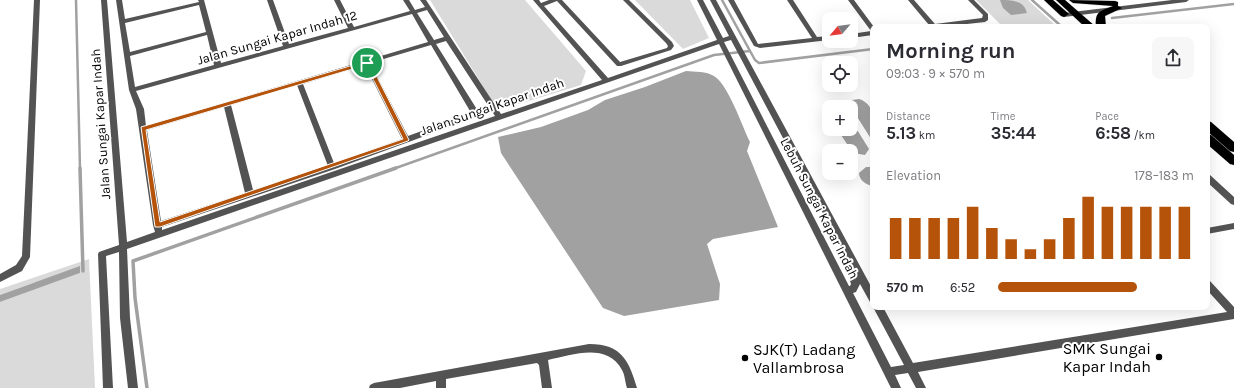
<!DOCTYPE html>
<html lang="en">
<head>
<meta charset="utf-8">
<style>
  :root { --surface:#fff; --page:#f7f7f7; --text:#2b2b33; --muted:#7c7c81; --accent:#b45309 }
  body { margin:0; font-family:Karla,sans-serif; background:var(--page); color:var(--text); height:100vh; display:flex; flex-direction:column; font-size:15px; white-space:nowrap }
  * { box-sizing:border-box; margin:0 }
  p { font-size:13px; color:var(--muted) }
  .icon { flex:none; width:22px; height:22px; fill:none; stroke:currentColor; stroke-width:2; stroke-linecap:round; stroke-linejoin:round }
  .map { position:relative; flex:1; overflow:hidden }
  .drawer { position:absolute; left:870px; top:24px; width:340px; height:286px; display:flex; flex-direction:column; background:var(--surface); border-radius:8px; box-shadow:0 4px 16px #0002 }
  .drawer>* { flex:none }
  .needle { width:26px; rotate:241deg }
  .fabs { position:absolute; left:822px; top:12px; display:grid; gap:8px }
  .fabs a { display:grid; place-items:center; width:36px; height:36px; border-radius:8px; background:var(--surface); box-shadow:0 4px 16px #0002; font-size:20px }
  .pin { position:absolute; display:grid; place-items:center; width:34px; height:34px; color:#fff; margin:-17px; border:2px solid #fff; border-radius:50%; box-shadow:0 1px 4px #0007 }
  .round { display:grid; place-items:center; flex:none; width:42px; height:42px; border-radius:8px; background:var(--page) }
  .summary { display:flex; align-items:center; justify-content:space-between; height:68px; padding:0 16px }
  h1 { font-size:22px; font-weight:700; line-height:30px }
  .stats { display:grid; grid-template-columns:repeat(3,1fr); gap:6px; height:68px; padding:4px 16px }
  .stats div { display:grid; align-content:center }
  .stats b { font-size:17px; font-weight:700 }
  .stats small { font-size:11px; font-weight:400 }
  .stats p { font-size:11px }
  .chart { height:112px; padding:8px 16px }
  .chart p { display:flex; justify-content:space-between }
  .chart svg { width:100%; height:72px; margin-top:4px; stroke:var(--accent); stroke-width:6 }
  ul { padding:0 16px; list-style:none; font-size:13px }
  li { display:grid; grid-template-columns:64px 48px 1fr; align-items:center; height:30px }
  li i { height:10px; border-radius:5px; background:var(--accent) }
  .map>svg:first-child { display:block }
  .green { fill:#dadada }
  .water { fill:#a1a1a1 }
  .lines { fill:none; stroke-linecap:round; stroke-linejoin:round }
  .stream-far1 { stroke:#a1a1a1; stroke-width:2.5 }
  .stream { stroke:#a1a1a1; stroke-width:3.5 }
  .highway-casing { stroke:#dbdbdb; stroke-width:1 }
  .street { fill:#535353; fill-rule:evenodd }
  .highway { fill:#000; fill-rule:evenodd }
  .route { fill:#b45309; stroke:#fff; fill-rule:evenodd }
  .poi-dot { fill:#000; stroke:#fff; stroke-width:1.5 }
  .labels { text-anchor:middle; stroke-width:4; stroke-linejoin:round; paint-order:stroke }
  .street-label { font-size:13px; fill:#000; stroke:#fff }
  .near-poi-label { font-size:16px; fill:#000; stroke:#fff; text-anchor:end }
</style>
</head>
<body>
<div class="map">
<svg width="1234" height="388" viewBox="0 0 1234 388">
  <rect width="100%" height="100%" fill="#fff"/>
  <!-- green -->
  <path class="green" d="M430 0H525L586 71 581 85 519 104 492 101Z
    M635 0H690L709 38 683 49Z
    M976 0H1028L1056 26 1003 27Z
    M89 259 95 388H0V302L80 273 33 283 0 295V289Z"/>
  <!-- water -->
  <path class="water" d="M1000 0C1011 0 1024 0 1027 13L1011 15 1003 8Z
    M686 71C695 72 706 71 714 76 728 84 742 126 750 142L747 151 778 227 713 239 707 244 720 284 719 300 624 316 603 308 501 153 498 137 541 127 588 110 605 100 645 87Z
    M859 99C878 105 873 127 873 142L849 104 852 100Z
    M851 120 869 149 865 155 853 153 837 129H851Z
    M866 167H873V186C866 185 859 180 859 173Z
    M80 266V273L0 302V295Z"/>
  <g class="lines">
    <!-- stream-far1 -->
    <path class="stream-far1" d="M76 0 80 169
      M722 0 755 60 759 63 873 49
      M1032 0 1061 26
      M1112 18 1234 4
      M1053 27 1061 26
      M393 169 714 55 750 51"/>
    <!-- stream -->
    <path class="stream" d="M80 168 83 271
      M147 388 135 298 133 261 396 168"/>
    <defs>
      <path id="highway" d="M1044 0H1053L1069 14 1064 17 1061 16Z
        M1056 0H1065L1096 27H1085Z
        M1069 0 1115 1 1118 2V6L1122 8 1105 16 1106 27H1096C1095 11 1099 12 1113 6L1073 3Z
        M1207 121 1211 122 1234 142V152L1230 151 1207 131Z
        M1207 134 1211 135 1234 155V165L1230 164 1207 144Z"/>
    </defs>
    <!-- highway casing -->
    <use href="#highway" class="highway-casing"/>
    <!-- street -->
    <path class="street" d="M34 0H40L30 257 22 271 0 282V274L16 265 22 256Z
      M101 0H107L127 242 155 232 153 225 136 109 129 90 116 0H122L125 19 199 2 198 0H204L221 63 283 46 267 0H273L289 44 348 28 334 0H340L354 27 410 11 403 0H409L415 10 425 7 420 0H426L501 114 602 80 533 0H539L541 3 549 0H562L620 62 667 48 668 46 666 43 623 0H629L672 42 674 46 671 50 621 66H617L557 1 544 6 608 78 717 40 697 0H703L723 38 729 36 710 0H716L873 290V303L870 302 860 284 856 292 853 293 891 367 904 365 873 307H883L913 363 1227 312 1207 290V280L1210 281 1234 307V319L918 372 926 388H916L908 373 895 375 901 388H891L719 44 127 249 130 318 138 388H128L120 318 119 252 106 256 113 388H103L98 254 99 252 119 245ZM199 5 206 32 130 52 125 23ZM427 10 444 37 434 40 417 13ZM412 14 428 42 146 126 144 109 136 91ZM207 35 214 65 135 87 130 56ZM731 40 844 253 842 256 851 284 850 286H849L724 42ZM446 41 495 116 162 230V227L335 169 474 118 478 111 436 44ZM431 45 470 111 468 114 408 136 370 63ZM365 65 402 139 334 163 303 84ZM297 85 328 166 253 190 231 105ZM224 107 245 193 161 221 147 130Z
      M728 0H734L758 44 812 38 787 0H793L817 37 829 36V40L760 48 754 46Z
      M848 0H854L874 27 873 35 851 38V34L871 31Z
      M908 0H914L935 24 982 18 983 15 968 0H974L988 14V20L985 22 940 27H921L929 25Z
      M1172 0H1189L1186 2 1064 17 1061 15 1064 13Z
      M1207 174 1210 175 1234 197V205L1231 204 1207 182Z
      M1234 223V229L1207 234V228Z
      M589 344C622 344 629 361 637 388H627C625 382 625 375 622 370 607 342 572 355 548 360L552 388H542L539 365 537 363 446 379V388H436V381L400 388H369L370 385 374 383Z"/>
    <!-- highway -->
    <use href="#highway" class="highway"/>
  </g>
  <!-- route -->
  <path class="route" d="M367 61 370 63 409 140 408 141 160 227H155L141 127ZM366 65 403 139 160 222 146 130Z"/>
  <!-- markers -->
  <g class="poi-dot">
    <circle cx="1159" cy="357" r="4"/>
    <circle cx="745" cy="358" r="4"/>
  </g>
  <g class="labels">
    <!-- street labels -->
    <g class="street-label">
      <text transform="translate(277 37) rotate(-16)" y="5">Jalan Sungai Kapar Indah 12</text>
      <text transform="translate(492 106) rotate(-19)" y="5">Jalan Sungai Kapar Indah</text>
      <text transform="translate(100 124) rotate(-94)" y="5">Jalan Sungai Kapar Indah</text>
      <text transform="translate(820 208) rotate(63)" y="5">Lebuh Sungai Kapar Indah</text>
    </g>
    <!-- near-poi labels -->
    <g class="near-poi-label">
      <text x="1151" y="354">SMK Sungai<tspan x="1151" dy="18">Kapar Indah</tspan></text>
      <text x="753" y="355" text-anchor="start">SJK(T) Ladang<tspan x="753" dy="18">Vallambrosa</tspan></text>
    </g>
  </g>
</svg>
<div class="fabs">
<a><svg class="needle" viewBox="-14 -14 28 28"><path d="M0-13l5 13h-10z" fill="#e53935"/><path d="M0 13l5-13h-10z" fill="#7c7c81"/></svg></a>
<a><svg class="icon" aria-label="locate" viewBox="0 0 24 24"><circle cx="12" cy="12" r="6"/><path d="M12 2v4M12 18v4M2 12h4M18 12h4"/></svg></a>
<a>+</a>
<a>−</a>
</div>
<div class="pin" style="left:367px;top:63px;background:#1e9e55"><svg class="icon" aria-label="arrive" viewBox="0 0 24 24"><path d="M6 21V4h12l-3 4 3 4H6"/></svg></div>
<section class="drawer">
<div class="summary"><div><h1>Morning run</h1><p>09:03 · 9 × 570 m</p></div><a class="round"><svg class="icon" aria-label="share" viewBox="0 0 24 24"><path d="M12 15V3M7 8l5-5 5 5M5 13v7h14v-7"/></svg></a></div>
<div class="stats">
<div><p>Distance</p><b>5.13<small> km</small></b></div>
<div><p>Time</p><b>35:44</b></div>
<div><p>Pace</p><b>6:58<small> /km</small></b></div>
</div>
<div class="chart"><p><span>Elevation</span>178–183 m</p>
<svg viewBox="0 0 160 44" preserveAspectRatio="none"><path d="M5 44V19M15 44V19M25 44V19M35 44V19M45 44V12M55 44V25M65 44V32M75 44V38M85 44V32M95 44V19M105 44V6M115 44V12M125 44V12M135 44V12M145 44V12M155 44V12"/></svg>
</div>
<ul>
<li><b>570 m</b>6:52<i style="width:71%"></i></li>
</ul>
</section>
</div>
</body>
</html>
